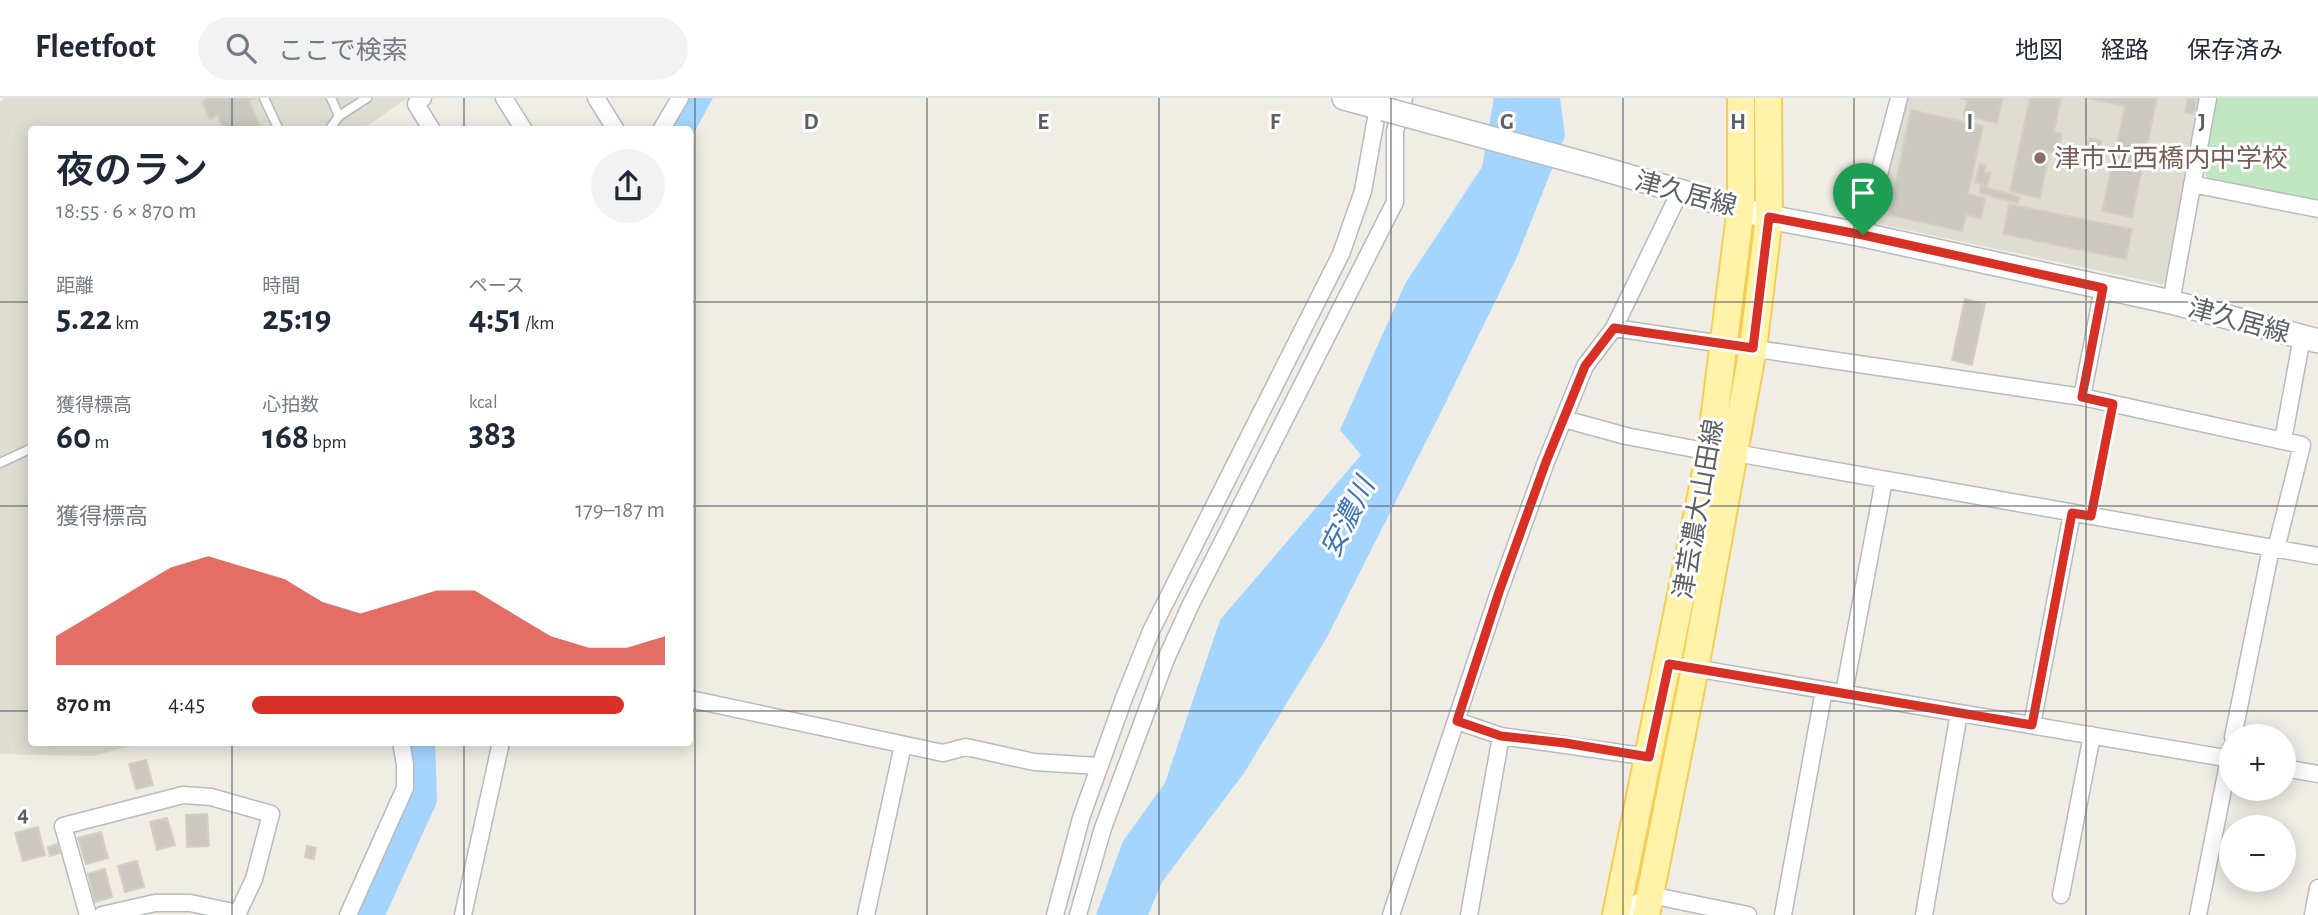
<!DOCTYPE html>
<html lang="ja">
<head>
<meta charset="utf-8">
<style>
  :root { --surface:#fff; --page:#f2f2f3; --text:#1f2937; --muted:#747a83; --line:#e0e1e3; --accent:#d93025 }
  body { margin:0; font-family:"Alegreya Sans","Noto Sans JP",sans-serif; background:var(--page); color:var(--text); height:100vh; display:flex; flex-direction:column; font-size:26px; white-space:nowrap }
  * { box-sizing:border-box; margin:0 }
  p { font-size:23px; color:var(--muted) }
  .icon { flex:none; width:38px; height:38px; fill:none; stroke:currentColor; stroke-width:2; stroke-linecap:round; stroke-linejoin:round }
  .map { position:relative; flex:1; overflow:hidden }
  .side { position:absolute; left:28px; top:28px; width:665px; height:620px; display:flex; flex-direction:column; background:var(--surface); border-radius:7px; box-shadow:0 4px 18px #0003 }
  .side>* { flex:none }
  .controls { position:absolute; left:2219px; top:626px; display:grid; gap:14px }
  .controls a { display:grid; place-items:center; width:77px; height:77px; border-radius:50%; background:var(--surface); box-shadow:0 4px 18px #0003; font-size:35px }
  .pin { position:absolute; display:grid; place-items:center; width:60px; height:60px; color:#fff; margin:-72px -30px; border-radius:50% 50% 50% 0; rotate:-45deg; box-shadow:0 0 7px #0007 }
  .pin .icon { rotate:45deg }
  .round { display:grid; place-items:center; flex:none; width:74px; height:74px; border-radius:37px; background:var(--page) }
  .headline { display:flex; align-items:center; justify-content:space-between; height:119px; padding:0 28px }
  h1 { font-size:38px; font-weight:600; line-height:52px }
  .metrics { display:grid; grid-template-columns:repeat(3,1fr); gap:10px; height:119px; padding:7px 28px }
  .metrics div { display:grid; align-content:center }
  .metrics b { font-size:35px; font-weight:600 }
  .metrics small { font-size:19px; font-weight:400 }
  .metrics p { font-size:19px }
  .chart { height:196px; padding:14px 28px }
  .chart p { display:flex; justify-content:space-between }
  .chart svg { width:100%; height:126px; margin-top:7px; fill:var(--accent); opacity:.7 }
  ul { padding:0 28px; list-style:none; font-size:23px }
  li { display:grid; grid-template-columns:112px 84px 1fr; align-items:center; height:52px }
  li i { height:18px; border-radius:9px; background:var(--accent) }
  header { display:flex; align-items:center; gap:42px; box-sizing:border-box; height:98px; padding:0 35px; background:var(--surface); border-bottom:2px solid var(--line) }
  header strong { font-size:33px }
  nav { display:flex; gap:38px; margin-inline-start:auto; font-size:24px }
  .search { width:490px; height:63px; background:var(--page); display:flex; align-items:center; gap:18px; box-sizing:border-box; padding:0 24px; border-radius:38px; color:var(--muted); font-size:26px }
  .map>svg:first-child { display:block }
  .education { fill:#dfdcd2 }
  .green { fill:#c0e7c1 }
  .water { fill:#a4d5ff }
  .lines { fill:none; stroke-linecap:round; stroke-linejoin:round }
  .river { stroke:#a4d5ff; stroke-width:30 }
  .building { fill:#cac8c1; stroke:#d4cfc2; stroke-width:2 }
  .lane-casing { stroke:#b7babe; stroke-width:11 }
  .street-casing { stroke:#b7babe; stroke-width:19 }
  .secondary-casing { stroke:#b7bbc0; stroke-width:26 }
  .primary-casing { stroke:#f5cd57; stroke-width:30 }
  .lane { stroke:#fff; stroke-width:8 }
  .street { stroke:#fff; stroke-width:16 }
  .secondary { stroke:#fff; stroke-width:23 }
  .primary { stroke:#fff3a9; stroke-width:26 }
  .secondary-bridge-casing { stroke:#b7bbc0; stroke-width:26; stroke-linecap:butt }
  .secondary-bridge { stroke:#fff; stroke-width:23 }
  .route-casing { stroke:#fff; stroke-width:14 }
  .route { stroke:#d93025; stroke-width:9 }
  .grid { fill:none; stroke:#5c6065; stroke-width:2; stroke-opacity:0.55 }
  .education-dot { fill:#8d6e63; stroke:#fff; stroke-width:2.5 }
  .labels { text-anchor:middle; stroke-width:6; stroke-linejoin:round; paint-order:stroke }
  .education-label { font-size:26px; fill:#785e54; stroke:#fff; text-anchor:start }
  .street-label { font-size:26px; fill:#5c6065; stroke:#fff }
  .water-label { font-size:28px; font-style:italic; fill:#3e74b4; stroke:#fff }
  .grid-label { font-size:23px; text-anchor:middle; font-weight:bold; fill:#5c6065; stroke:#fff; stroke-width:6; stroke-linejoin:round; paint-order:stroke }
</style>
</head>
<body>
<header>
<strong>Fleetfoot</strong>
<div class="search"><svg class="icon" aria-label="search" viewBox="0 0 24 24"><circle cx="10" cy="10" r="6"/><path d="M15 15l6 6"/></svg>ここで検索</div>
<nav><a>地図</a><a>経路</a><a>保存済み</a></nav>
</header>
<div class="map">
<svg width="2318" height="817" viewBox="0 0 2318 817">
  <rect width="100%" height="100%" fill="#efede4"/>
  <!-- education -->
  <path class="education" d="M5 0H407L367 28 368 31 32 32V644H145L93 658 0 656V4Z
    M1907 0H2200L2166 184 2162 186 1879 126 1876 120Z"/>
  <!-- green -->
  <path class="green" d="M2215 0H2318V103L2207 79 2202 72Z"/>
  <!-- water -->
  <path class="water" d="M690 0H713L690 42V32L672 31Z
    M1494 0H1560L1565 38 1517 159 1440 316 1326 541 1244 675 1162 784 1148 817H1096L1123 743 1165 685 1220 522 1361 357 1340 332 1406 184 1482 69Z"/>
  <g class="lines">
    <!-- river -->
    <path class="river" d="M369 817 422 701 420 644"/>
  </g>
  <!-- building -->
  <path class="building" d="M210 0H254L249 3 262 32H224L217 17 210 21 202 4Z
    M1961 0H2003L1997 25 1964 17 1967 3Z
    M2030 0H2061L2054 34 2062 36 2058 56 2049 54 2040 100 2010 93Z
    M2086 0H2157L2132 119 2102 113 2125 8Z
    M2188 0H2197L2194 16 2185 14Z
    M1911 12 1983 28 1968 96 1985 100 1981 120 1966 117 1962 133 1889 117Z
    M2089 40 2102 43 2099 55 2086 51Z
    M1980 66 1986 68 1984 74 1991 75 1987 88 1975 84Z
    M1981 88 2020 99 2018 105 1979 95Z
    M2009 106 2132 131 2126 161 2003 136Z
    M1965 201 1985 206 1972 267 1952 262Z
    M146 662 153 687 136 691 129 666Z
    M207 716 209 748 187 749 186 717Z
    M167 720 175 747 157 752 150 724Z
    M38 729 45 757 23 763 15 735Z
    M101 734 108 760 86 766 78 740Z
    M57 746 60 755 50 758 48 749Z
    M307 748 316 750 314 761 305 759Z
    M137 763 144 789 125 794 118 768Z
    M105 771 112 799 95 804 88 776Z"/>
  <g class="lines">
    <defs>
      <path id="lane" d="M264 0 279 32
        M331 0 339 18
        M329 32 339 18 367 0
        M0 365 32 350
        M2091 418 2113 306"/>
      <path id="street" d="M423 0 416 6 432 32
        M504 0 524 32
        M596 0 616 32
        M661 32 680 0
        M2192 86 2318 111
        M1863 137 1899 0
        M2171 204 2208 0
        M1614 230 2082 299 2302 347 2276 451 2270 455 2233 639
        M2082 299 2103 190
        M1564 321 1626 338 1710 354 1735 355 2318 458
        M2283 342 2302 239
        M1688 569 2231 661
        M1844 595 1884 382
        M690 601 943 655 966 649 1034 664 1099 668
        M1457 623 1501 638 1649 659
        M2032 627 2072 415
        M2284 670 2318 676
        M2061 797 2092 637
        M88 817 63 728 183 697 211 699 271 716 254 781 237 817
        M102 817 155 805H190L238 815
        M348 817 405 690V666L401 644
        M463 817 501 644
        M866 817 903 647
        M1055 817 1081 720 1124 600 1151 533 1341 156 1363 93 1378 9
        M1078 817 1103 730 1166 561 1191 506 1395 104V33L1404 0
        M1391 817 1499 494 1546 364 1585 268 1614 230 1674 106
        M1469 817 1501 638
        M1619 817 1650 797 1748 817
        M1783 817 1824 592
        M1924 817 1959 615
        M2198 817 2231 651
        M2313 817 2318 790"/>
      <path id="secondary" d="M1344 0 1384 11
        M1600 70 1769 119 1863 137 2171 204 2318 243"/>
      <path id="primary" d="M1616 817 1710 354 1741 109V0
        M1646 817 1695 570 1753 250 1769 119 1768 0"/>
    </defs>
    <!-- lane casing -->
    <use href="#lane" class="lane-casing"/>
    <!-- street casing -->
    <use href="#street" class="street-casing"/>
    <!-- secondary casing -->
    <use href="#secondary" class="secondary-casing"/>
    <!-- primary casing -->
    <use href="#primary" class="primary-casing"/>
    <!-- lane -->
    <use href="#lane" class="lane"/>
    <!-- street -->
    <use href="#street" class="street"/>
    <!-- secondary -->
    <use href="#secondary" class="secondary"/>
    <!-- primary -->
    <use href="#primary" class="primary"/>
    <defs>
      <path id="secondary-bridge" d="M1384 11 1600 70"/>
    </defs>
    <!-- secondary-bridge casing -->
    <use href="#secondary-bridge" class="secondary-bridge-casing"/>
    <!-- secondary-bridge -->
    <use href="#secondary-bridge" class="secondary-bridge"/>
  </g>
  <g class="lines">
    <defs>
      <path id="route" d="M1769 119 1863 137 2103 190 2082 299 2113 306 2091 418 2072 415 2032 627 1669 566 1649 659 1565 645 1501 638 1457 623 1499 494 1546 364 1585 268 1614 230 1753 250Z"/>
    </defs>
    <!-- route casing -->
    <use href="#route" class="route-casing"/>
    <!-- route -->
    <use href="#route" class="route"/>
  </g>
  <!-- grid -->
  <path class="grid" d="M232 0V32M464 0V32M695 0V817M927 0V817M1159 0V817M1391 0V817M1623 0V817M1854 0V817M2086 0V817M0 204H32M690 204H2318M0 408H32M690 408H2318M0 613H32M690 613H2318M232 644V817M464 644V817"/>
  <!-- markers -->
  <circle class="education-dot" cx="2040" cy="60" r="7"/>
  <g class="labels">
    <!-- education labels -->
    <g class="education-label">
      <text x="2054" y="69">津市立西橋内中学校</text>
    </g>
    <!-- street labels -->
    <g class="street-label">
      <text transform="translate(1686 95) rotate(15)" y="9">津久居線</text>
      <text transform="translate(2239 222) rotate(15)" y="9">津久居線</text>
      <text transform="translate(1698 411) rotate(-80)" y="9">津芸濃大山田線</text>
    </g>
    <!-- water labels -->
    <g class="water-label">
      <text transform="translate(1347 419) rotate(-63)" y="10">安濃川</text>
    </g>
  </g>
  <g class="grid-label">
    <text x="811" y="31">D</text>
    <text x="1043" y="31">E</text>
    <text x="1275" y="31">F</text>
    <text x="1507" y="31">G</text>
    <text x="1738" y="31">H</text>
    <text x="1970" y="31">I</text>
    <text x="2202" y="31">J</text>
    <text x="23" y="723">4</text>
  </g>
</svg>
<div class="controls">
<a>+</a>
<a>−</a>
</div>
<div class="pin" style="left:1863px;top:137px;background:#1e9e55"><svg class="icon" aria-label="arrive" viewBox="0 0 24 24"><path d="M6 21V4h12l-3 4 3 4H6"/></svg></div>
<section class="side">
<div class="headline"><div><h1>夜のラン</h1><p>18:55 · 6 × 870 m</p></div><a class="round"><svg class="icon" aria-label="share" viewBox="0 0 24 24"><path d="M12 15V3M7 8l5-5 5 5M5 13v7h14v-7"/></svg></a></div>
<div class="metrics">
<div><p>距離</p><b>5.22<small> km</small></b></div>
<div><p>時間</p><b>25:19</b></div>
<div><p>ペース</p><b>4:51<small> /km</small></b></div>
</div>
<div class="metrics">
<div><p>獲得標高</p><b>60<small> m</small></b></div>
<div><p>心拍数</p><b>168<small> bpm</small></b></div>
<div><p>kcal</p><b>383</b></div>
</div>
<div class="chart"><p><span>獲得標高</span>179–187 m</p>
<svg viewBox="0 0 160 44" preserveAspectRatio="none"><path d="M0 44V34L10 26L20 18L30 10L40 6L50 10L60 14L70 22L80 26L90 22L100 18L110 18L120 26L130 34L140 38L150 38L160 34V44z"/></svg>
</div>
<ul>
<li><b>870 m</b>4:45<i style="width:90%"></i></li>
</ul>
</section>
</div>
</body>
</html>
